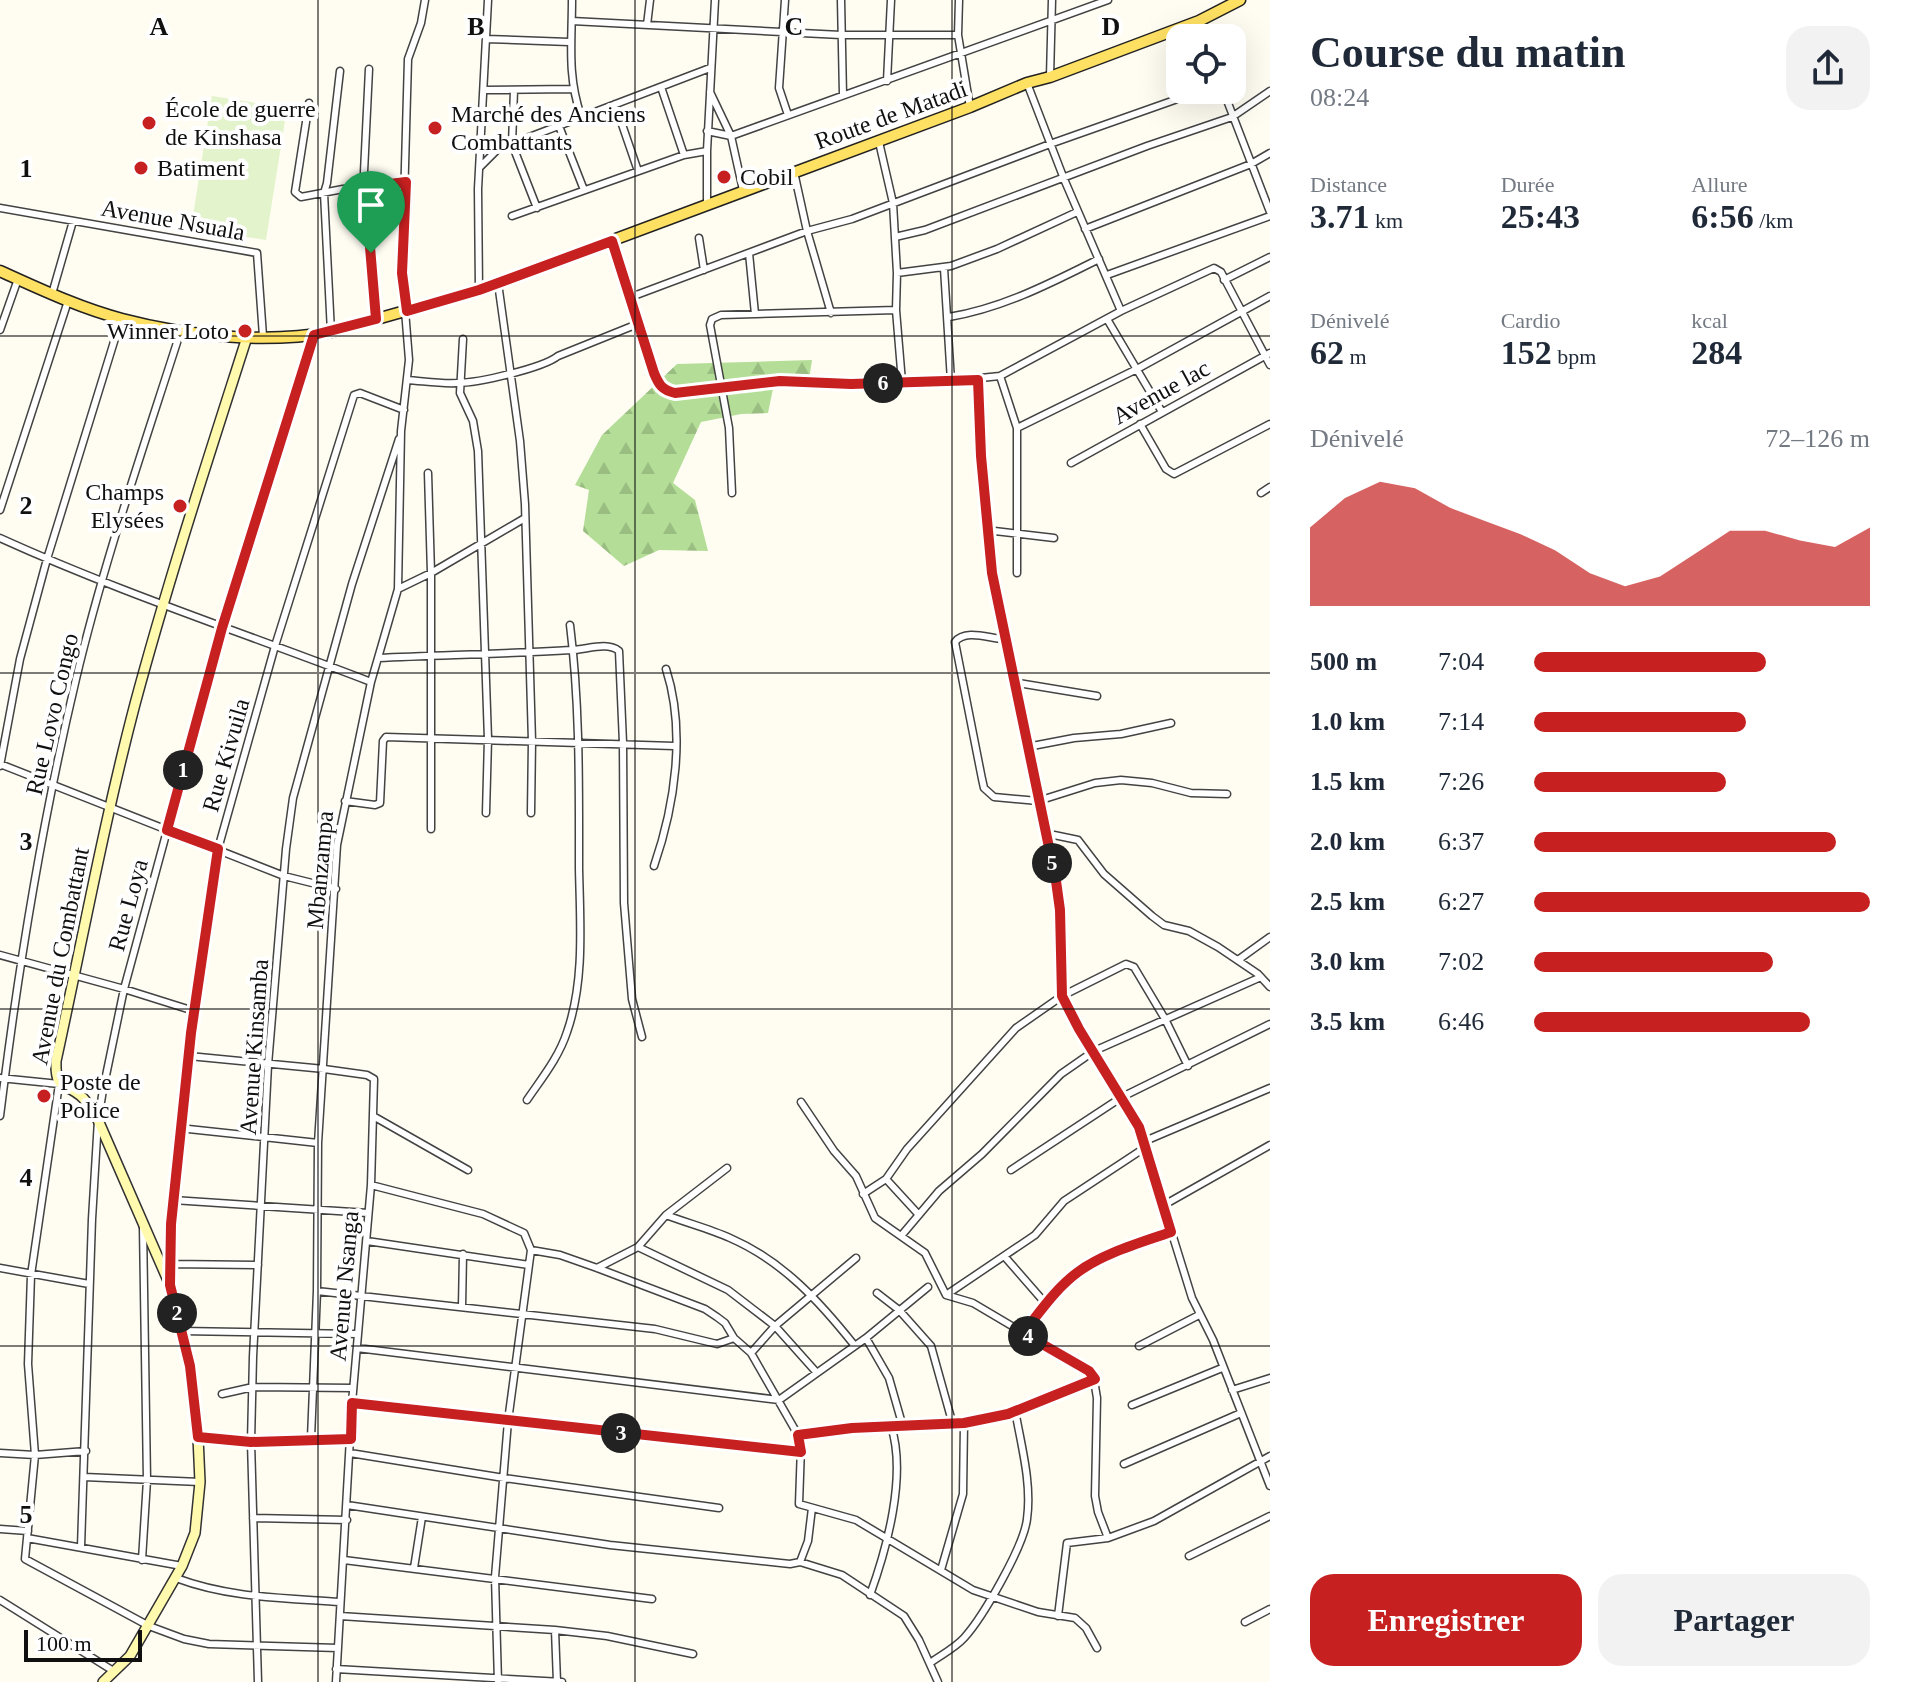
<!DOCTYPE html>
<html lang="fr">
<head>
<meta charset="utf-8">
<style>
  :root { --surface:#fff; --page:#f2f2f3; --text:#1f2937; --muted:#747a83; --accent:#c72020 }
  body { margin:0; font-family:Georgia,serif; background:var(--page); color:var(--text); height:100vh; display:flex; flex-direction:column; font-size:30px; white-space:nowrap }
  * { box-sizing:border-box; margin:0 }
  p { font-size:26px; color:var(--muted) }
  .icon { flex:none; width:44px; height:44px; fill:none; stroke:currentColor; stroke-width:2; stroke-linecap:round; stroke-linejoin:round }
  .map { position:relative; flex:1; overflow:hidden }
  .side { display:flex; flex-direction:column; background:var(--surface); width:640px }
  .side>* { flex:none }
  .tools { position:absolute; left:1166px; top:24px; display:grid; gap:16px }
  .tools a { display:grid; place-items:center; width:80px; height:80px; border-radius:16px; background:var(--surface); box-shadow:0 8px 32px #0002; font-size:40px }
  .scale { position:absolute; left:24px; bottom:20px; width:118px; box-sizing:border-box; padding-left:8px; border:4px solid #101010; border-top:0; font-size:22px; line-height:28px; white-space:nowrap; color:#101010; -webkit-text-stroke:6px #fff; paint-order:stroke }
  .pin { position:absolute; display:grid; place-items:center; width:68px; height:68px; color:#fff; margin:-82px -34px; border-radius:50% 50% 50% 0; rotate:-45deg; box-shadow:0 0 8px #0007 }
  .pin .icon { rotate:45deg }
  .km { position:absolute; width:40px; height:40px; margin:-20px; border-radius:50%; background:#222; color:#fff; font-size:22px; line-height:40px; text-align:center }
  .round { display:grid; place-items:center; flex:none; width:84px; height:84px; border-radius:24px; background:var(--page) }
  .headline { display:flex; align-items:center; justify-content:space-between; height:136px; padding:0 40px }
  h1 { font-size:44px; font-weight:700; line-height:60px }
  .metrics { display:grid; grid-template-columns:repeat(3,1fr); gap:12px; height:136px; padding:8px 40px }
  .metrics div { display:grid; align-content:center }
  .metrics b { font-size:34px; font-weight:700 }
  .metrics small { font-size:22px; font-weight:400 }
  .metrics p { font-size:22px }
  .chart { height:224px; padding:16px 40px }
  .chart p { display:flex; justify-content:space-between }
  .chart svg { width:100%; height:144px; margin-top:8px; fill:var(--accent); opacity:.7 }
  .cta { display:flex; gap:16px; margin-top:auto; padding:16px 40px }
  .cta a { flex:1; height:92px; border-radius:24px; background:var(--accent); color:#fff; font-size:32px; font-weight:700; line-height:92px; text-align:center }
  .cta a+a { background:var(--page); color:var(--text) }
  ul { padding:0 40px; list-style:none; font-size:26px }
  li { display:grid; grid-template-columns:128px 96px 1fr; align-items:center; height:60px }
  li i { height:20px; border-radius:10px; background:var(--accent) }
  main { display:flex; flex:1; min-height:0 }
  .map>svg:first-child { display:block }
  .forest { fill:url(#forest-firs) }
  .pitch { fill:#e3f3cb }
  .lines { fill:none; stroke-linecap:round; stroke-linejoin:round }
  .street-casing { stroke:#434343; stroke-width:9 }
  .secondary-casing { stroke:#323232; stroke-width:12 }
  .primary-casing { stroke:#212121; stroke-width:13 }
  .street { stroke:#fff; stroke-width:6 }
  .secondary { stroke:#fffaad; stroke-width:9 }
  .primary { stroke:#fee063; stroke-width:10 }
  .route-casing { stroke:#fff; stroke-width:16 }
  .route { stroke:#c72020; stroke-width:10 }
  .grid { fill:none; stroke:#101010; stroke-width:2; stroke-opacity:0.55 }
  .poi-dot { fill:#c72020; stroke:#fff; stroke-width:3 }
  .labels { text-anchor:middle; stroke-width:8; stroke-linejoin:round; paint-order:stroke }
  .poi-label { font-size:24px; fill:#101010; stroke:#fff; text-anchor:start }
  .street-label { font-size:24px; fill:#101010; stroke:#fff }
  .grid-label { font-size:26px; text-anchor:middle; font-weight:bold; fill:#101010; stroke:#fff; stroke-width:8; stroke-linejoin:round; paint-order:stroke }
</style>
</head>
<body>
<main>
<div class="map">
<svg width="1270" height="1682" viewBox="0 0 1270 1682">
  <defs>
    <pattern id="forest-firs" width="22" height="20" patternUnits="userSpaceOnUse" patternTransform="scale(2)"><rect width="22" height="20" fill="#b4de97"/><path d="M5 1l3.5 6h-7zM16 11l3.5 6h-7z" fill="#9abd81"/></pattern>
  </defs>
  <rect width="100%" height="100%" fill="#fffdf2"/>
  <!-- forest -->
  <path class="forest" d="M812 360 809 380 775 379 768 413 741 414 701 422 673 483 695 500 708 551 659 550 624 566 583 531 589 490 575 485 602 435 677 364Z"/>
  <!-- pitch -->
  <path class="pitch" d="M212 96 287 108 266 240 191 228Z"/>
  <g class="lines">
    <defs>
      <path id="street" d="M572 0C572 42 567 75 581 116
        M785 0 779 88 788 115
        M841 0 843 95
        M959 0 958 35 970 107
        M572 21 841 35H958
        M1199 21 1204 38
        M647 25 650 0
        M486 39 569 42
        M369 69 364 172 376 319
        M1050 77 1052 0
        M887 81 891 0
        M1027 83 1064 179 1121 311
        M661 87 684 155
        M484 90 572 89
        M514 90 512 144 537 208
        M1223 90 1270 212
        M710 92 731 136 743 190
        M309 103 295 192 301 197 343 189 406 182
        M615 104 638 171
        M559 126 584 190
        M707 131 731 136 1108 0
        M879 142 893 203 897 273 896 310 902 382
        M480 167 498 149 710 68
        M794 172 807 231 831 313
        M707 204V151L715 0
        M0 208 257 253 263 336
        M512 216 684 155 707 151
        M1085 229 1251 164 1270 153
        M895 237 925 230 1147 146 1232 117 1270 91
        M699 238 704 270
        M612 241 659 385 675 393 780 381 851 384 951 381 1000 376 1121 311 1214 268 1221 272 1270 365
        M749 253 755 314
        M944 268 951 381
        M897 273 951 266 997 249 1077 212
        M1107 275 1270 216
        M1224 280 1270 257
        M498 283 520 441 525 504 532 741 531 813
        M479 290 478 189 488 0
        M52 294 73 221
        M631 297 807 231 852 219 1050 144 1203 90
        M949 317C1003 308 1051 283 1099 259
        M1107 319 1162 412
        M0 330 18 279
        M331 332 324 193 327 183 340 71
        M463 339 460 393 473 421 478 451 488 739 486 813
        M1000 376 1017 428V573
        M407 380C423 381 440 384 457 383 478 383 543 368 558 356L640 323
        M978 380 986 530 992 573 1056 881 1060 910 1062 996 1079 1029 1139 1127 1192 1298 1213 1340 1270 1486
        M1140 424 1166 469 1174 474 1270 424
        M1017 428 1137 369 1270 296
        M1071 463 1270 353
        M428 473 431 573V829
        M732 493 729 428 710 325 712 319 721 315 896 310
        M1261 493 1270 487
        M0 510 68 301
        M986 530 1054 538
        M0 538C121 593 247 634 371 682
        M398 589 431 573 525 518
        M1003 639C988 638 965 629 955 642L982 779 984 788 994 797 1038 801 1095 783 1121 780 1152 783 1191 793 1227 794
        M378 658C442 655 507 654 571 650 586 650 607 641 619 651L623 743 624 903 632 999 642 1037
        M1012 682 1097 696
        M1027 747 1074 738 1121 734 1171 723
        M0 764 284 876 336 889
        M0 766 20 659 47 559 121 319
        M345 801 375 805 380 803 383 741 386 737 674 746
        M1046 838 1054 835 1078 840 1104 874 1152 916 1164 925 1189 931 1218 947 1258 974 1270 987
        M654 866C675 805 686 731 666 669
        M0 955 124 989 194 1011
        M1238 960 1270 937
        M189 1056 324 1069 367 1075 374 1079 371 1185 352 1403 336 1682
        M0 1078 59 1084 31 1275 28 1364 35 1455 25 1559 149 1626 184 1639 209 1644 338 1648
        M527 1100C542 1078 559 1057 567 1032 585 981 580 921 579 868 579 787 580 705 570 625
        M801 1102 834 1151 856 1176 875 1218 925 1253 946 1295 973 1303 1093 1374 1097 1398 1095 1496 1098 1512 1108 1538
        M0 1116C18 969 42 822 76 679 104 561 144 446 181 330
        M373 1116 468 1170
        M179 1128 318 1143
        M1145 1141 1270 1088
        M1011 1170 1122 1097 1270 1024
        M886 1179 919 1215
        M371 1185 483 1214 524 1233 531 1250 508 1421 495 1577 498 1682
        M863 1194 886 1179 907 1149 1016 1028 1062 996 1126 964 1134 967 1165 1019 1188 1066
        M173 1200 368 1213
        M1164 1205 1270 1145
        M666 1215C687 1223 710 1229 730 1238 783 1261 820 1302 855 1346
        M901 1236 939 1191 982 1154 1061 1074 1094 1051 1261 977
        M367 1241 529 1265
        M638 1247 728 1290 775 1326 817 1373
        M531 1250 560 1255 597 1268 705 1309 717 1317 725 1323 734 1338 751 1353 798 1435 801 1447 799 1504 856 1520 973 1590 1038 1612 1075 1618 1086 1628 1097 1648
        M1005 1257 1046 1304
        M170 1264 258 1265
        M0 1268 89 1284
        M597 1268 638 1247 666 1215 727 1168
        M170 1281 171 1224 179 1128 218 849 275 646 354 395 360 393 404 410
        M317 1291 655 1329 717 1344 734 1338
        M877 1293 899 1310 931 1346 953 1425
        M946 1295 1035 1235 1064 1201 1146 1147
        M462 1307 463 1254
        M181 1331 357 1334
        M1023 1333C1040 1312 1056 1289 1078 1272 1104 1253 1140 1243 1171 1232
        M866 1338 889 1378 903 1427
        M1139 1346 1199 1315
        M357 1348 779 1400 866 1338 928 1287
        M751 1353 775 1326 856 1258
        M1232 1390 1270 1378
        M222 1394 253 1387 353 1388
        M352 1403 801 1452
        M1132 1405 1222 1368
        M798 1435 852 1428 964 1423 1001 1416 1095 1379
        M198 1437 251 1442 351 1439
        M311 1438 317 1291 318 1143 337 845 371 682 398 589 401 431 409 360 402 273 408 59 421 23 425 0
        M0 1453 35 1455 86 1451
        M350 1453 504 1478 719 1508
        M1124 1464 1241 1413
        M84 1477 200 1482
        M347 1505 610 1545 790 1564 800 1562 842 1575 904 1616 919 1640 938 1682
        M253 1518 347 1520
        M0 1529 28 1531
        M27 1538 182 1566
        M81 1547 92 1219 98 1120 103 1090 124 989 222 628 314 335
        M1189 1556 1270 1516
        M142 1560 147 1480 143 1227
        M344 1560 652 1599
        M800 1562 808 1541 812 1508
        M414 1568 422 1517
        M941 1570 963 1494 964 1423
        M176 1578C229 1598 284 1598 340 1602
        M870 1595C887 1548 907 1475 891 1426
        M0 1600 115 1672
        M340 1616 555 1630 607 1636 693 1654
        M1058 1616 1067 1543 1108 1538 1154 1521 1270 1456
        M1245 1622 1270 1609
        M555 1630 557 1682
        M930 1663C941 1655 955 1648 964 1638 983 1617 1024 1546 1027 1519 1032 1483 1021 1445 1015 1410
        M336 1669 562 1682
        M258 1682 251 1442 253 1357 268 1065 286 849 293 798 352 584 399 439"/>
      <path id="secondary" d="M103 1682 130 1656 182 1566 195 1533 200 1482 198 1437 190 1366 170 1285 98 1120C93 1113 89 1104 83 1098 66 1081 55 1093 56 1061 82 942 104 822 135 704 168 581 208 459 247 337"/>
      <path id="primary" d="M0 271C40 289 80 308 122 319 187 336 264 344 331 332L479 290 970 107 1027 83 1050 77 1199 21 1240 0"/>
    </defs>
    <!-- street casing -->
    <use href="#street" class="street-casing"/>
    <!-- secondary casing -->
    <use href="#secondary" class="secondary-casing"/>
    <!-- primary casing -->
    <use href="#primary" class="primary-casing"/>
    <!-- street -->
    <use href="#street" class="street"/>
    <!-- secondary -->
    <use href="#secondary" class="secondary"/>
    <!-- primary -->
    <use href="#primary" class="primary"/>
  </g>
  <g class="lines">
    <defs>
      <path id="route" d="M406 182 402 273 407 311 479 290 612 241 654 373C659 385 662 390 675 393L780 381 851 384 978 380 981 456 992 573 1056 881 1060 910 1062 996 1079 1029 1139 1127 1171 1232C1140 1243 1104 1253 1078 1272 1056 1288 1040 1312 1023 1333L1089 1371 1095 1379 1008 1414 964 1423 852 1428 798 1435 801 1452 352 1403 351 1439 251 1442 198 1437 190 1366 170 1285 171 1224 191 1033 218 849 167 830 222 628 314 335 376 319 365 187Z"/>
    </defs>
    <!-- route casing -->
    <use href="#route" class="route-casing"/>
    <!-- route -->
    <use href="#route" class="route"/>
  </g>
  <!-- grid -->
  <path class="grid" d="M318 0V1682M635 0V1682M952 0V1682M0 336H1270M0 673H1270M0 1009H1270M0 1346H1270"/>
  <!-- markers -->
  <g class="poi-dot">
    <circle cx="149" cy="123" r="8"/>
    <circle cx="435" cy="128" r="8"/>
    <circle cx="141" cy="168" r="8"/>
    <circle cx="724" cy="177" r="8"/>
    <circle cx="245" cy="331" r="8"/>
    <circle cx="180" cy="506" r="8"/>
    <circle cx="44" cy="1096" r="8"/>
  </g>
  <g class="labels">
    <!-- poi labels -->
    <g class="poi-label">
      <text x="165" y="117">École de guerre<tspan x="165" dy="28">de Kinshasa</tspan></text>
      <text x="451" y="122">Marché des Anciens<tspan x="451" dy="28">Combattants</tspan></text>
      <text x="157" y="176">Batiment</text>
      <text x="740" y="185">Cobil</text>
      <text x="229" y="339" text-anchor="end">Winner Loto</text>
      <text x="164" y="500" text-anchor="end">Champs<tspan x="164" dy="28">Elysées</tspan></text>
      <text x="60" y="1090">Poste de<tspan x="60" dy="28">Police</tspan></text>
    </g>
    <!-- street labels -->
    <g class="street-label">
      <text transform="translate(891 115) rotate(-20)" y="8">Route de Matadi</text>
      <text transform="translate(173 220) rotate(10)" y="8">Avenue Nsuala</text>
      <text transform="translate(1161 392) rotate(-29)" y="8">Avenue lac</text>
      <text transform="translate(52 714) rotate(-77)" y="8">Rue Lovo Congo</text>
      <text transform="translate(226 755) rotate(-74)" y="8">Rue Kivuila</text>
      <text transform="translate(320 870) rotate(-85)" y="8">Mbanzampa</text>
      <text transform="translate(128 905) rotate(-75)" y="8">Rue Loya</text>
      <text transform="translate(60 956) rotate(-79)" y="8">Avenue du Combattant</text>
      <text transform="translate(254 1047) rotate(-86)" y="8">Avenue Kinsamba</text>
      <text transform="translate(344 1286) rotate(-85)" y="8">Avenue Nsanga</text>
    </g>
  </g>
  <g class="grid-label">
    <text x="159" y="35">A</text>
    <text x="476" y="35">B</text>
    <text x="794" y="35">C</text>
    <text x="1111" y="35">D</text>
    <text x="26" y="177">1</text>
    <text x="26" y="514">2</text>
    <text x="26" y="850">3</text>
    <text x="26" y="1186">4</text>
    <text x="26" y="1523">5</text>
  </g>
</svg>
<div class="tools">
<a><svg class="icon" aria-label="locate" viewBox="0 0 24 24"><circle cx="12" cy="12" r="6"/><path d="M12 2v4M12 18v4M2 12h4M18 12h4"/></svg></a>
</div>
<div class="scale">100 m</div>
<div class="pin" style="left:371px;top:253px;background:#1e9e55"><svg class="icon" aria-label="arrive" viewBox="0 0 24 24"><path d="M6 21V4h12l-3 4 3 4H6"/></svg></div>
<b class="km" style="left:183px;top:770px">1</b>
<b class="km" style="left:177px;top:1313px">2</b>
<b class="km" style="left:621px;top:1433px">3</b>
<b class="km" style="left:1028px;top:1336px">4</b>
<b class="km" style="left:1052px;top:863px">5</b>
<b class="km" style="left:883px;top:383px">6</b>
</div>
<section class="side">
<div class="headline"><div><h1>Course du matin</h1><p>08:24</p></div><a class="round"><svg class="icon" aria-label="share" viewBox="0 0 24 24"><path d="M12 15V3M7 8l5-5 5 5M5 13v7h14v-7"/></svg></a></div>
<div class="metrics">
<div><p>Distance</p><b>3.71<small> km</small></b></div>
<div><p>Durée</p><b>25:43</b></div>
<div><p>Allure</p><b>6:56<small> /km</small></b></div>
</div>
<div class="metrics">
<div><p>Dénivelé</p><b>62<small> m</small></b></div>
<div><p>Cardio</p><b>152<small> bpm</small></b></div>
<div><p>kcal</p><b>284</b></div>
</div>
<div class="chart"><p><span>Dénivelé</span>72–126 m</p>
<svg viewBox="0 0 160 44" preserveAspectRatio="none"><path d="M0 44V20L10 11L20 6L30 8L40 14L50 18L60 22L70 27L80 34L90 38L100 35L110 28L120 21L130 21L140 24L150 26L160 20V44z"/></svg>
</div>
<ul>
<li><b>500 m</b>7:04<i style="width:69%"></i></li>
<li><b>1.0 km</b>7:14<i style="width:63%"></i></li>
<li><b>1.5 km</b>7:26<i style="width:57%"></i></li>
<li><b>2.0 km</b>6:37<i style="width:90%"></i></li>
<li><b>2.5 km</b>6:27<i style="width:100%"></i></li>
<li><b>3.0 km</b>7:02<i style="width:71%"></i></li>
<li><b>3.5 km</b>6:46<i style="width:82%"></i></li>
</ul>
<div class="cta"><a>Enregistrer</a><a>Partager</a></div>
</section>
</main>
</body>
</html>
